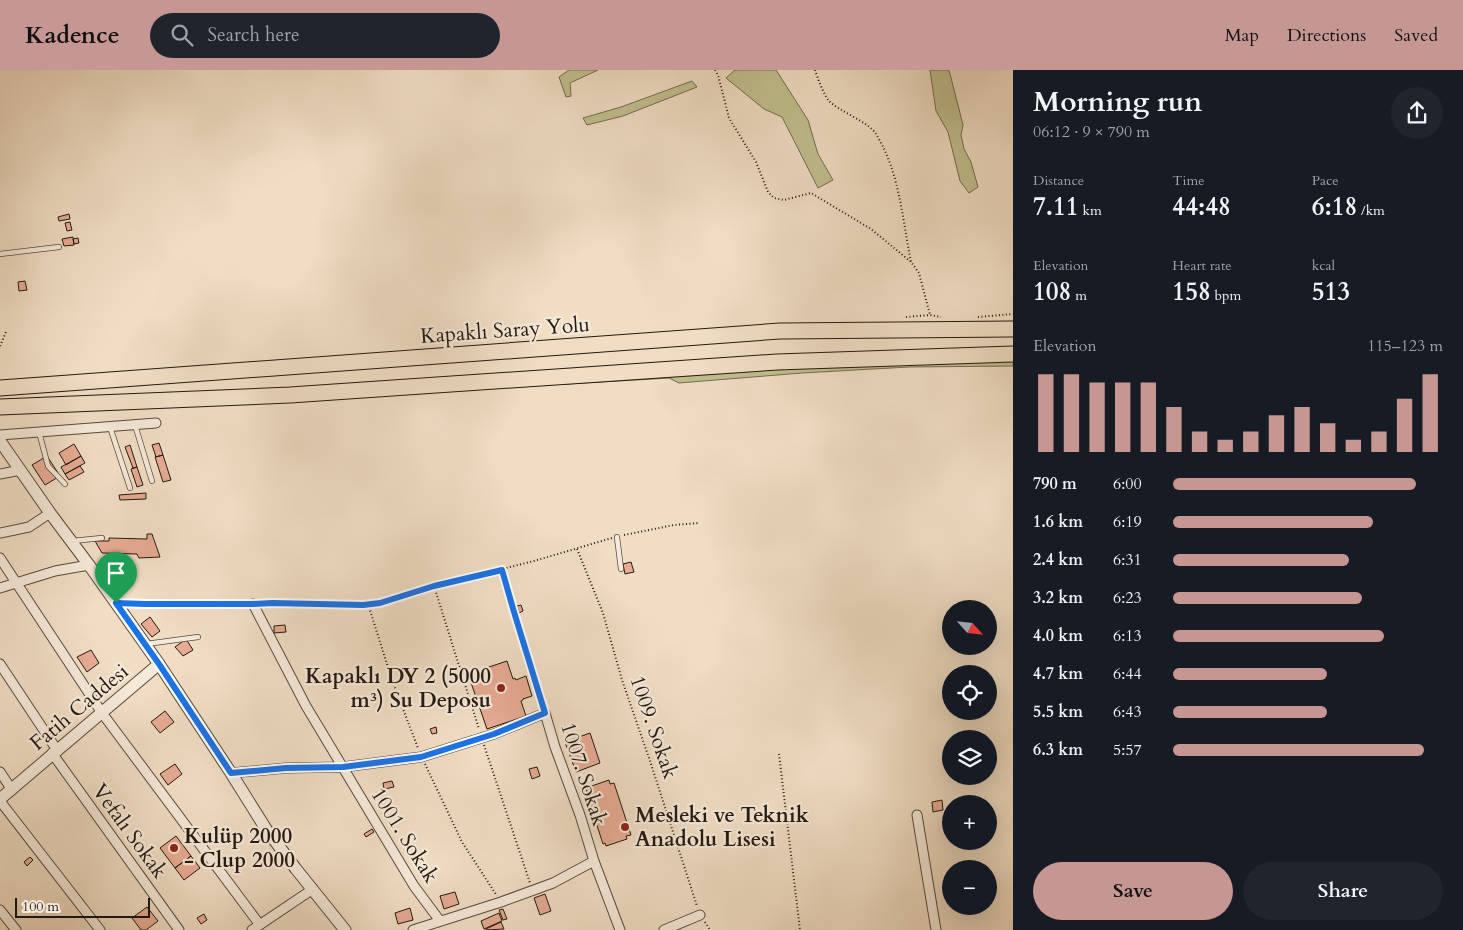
<!DOCTYPE html>
<html lang="en">
<head>
<meta charset="utf-8">
<style>
  :root { --surface:#171b24; --page:#20242c; --text:#f1f3f6; --muted:#9ea1a6; --accent:#c59692 }
  body { margin:0; font-family:Cardo,serif; background:var(--page); color:var(--text); height:100vh; display:flex; flex-direction:column; font-size:19px; white-space:nowrap }
  * { box-sizing:border-box; margin:0 }
  p { font-size:16px; color:var(--muted) }
  .icon { flex:none; width:28px; height:28px; fill:none; stroke:currentColor; stroke-width:2; stroke-linecap:round; stroke-linejoin:round }
  .map { position:relative; flex:1; overflow:hidden }
  .sheet { display:flex; flex-direction:column; background:var(--surface); width:450px }
  .sheet>* { flex:none }
  .needle { width:32px; rotate:117deg }
  .tools { position:absolute; left:942px; top:530px; display:grid; gap:10px }
  .tools a { display:grid; place-items:center; width:55px; height:55px; border-radius:50%; background:var(--surface); box-shadow:0 5px 20px #0002; font-size:25px }
  .scale { position:absolute; left:15px; bottom:12px; width:135px; box-sizing:border-box; padding-left:5px; border:2px solid #221910; border-top:0; font-size:14px; line-height:18px; white-space:nowrap; color:#221910; -webkit-text-stroke:4px #f5e9d9; paint-order:stroke }
  .pin { position:absolute; display:grid; place-items:center; width:42px; height:42px; color:#fff; margin:-51px -21px; border-radius:50% 50% 50% 0; rotate:-45deg; box-shadow:0 0 5px #0007 }
  .pin .icon { rotate:45deg }
  .round { display:grid; place-items:center; flex:none; width:52px; height:52px; border-radius:26px; background:var(--page) }
  .summary { display:flex; align-items:center; justify-content:space-between; height:85px; padding:0 20px }
  h1 { font-size:28px; font-weight:800; line-height:38px }
  .figures { display:grid; grid-template-columns:repeat(3,1fr); gap:8px; height:85px; padding:5px 20px }
  .figures div { display:grid; align-content:center }
  .figures b { font-size:25px; font-weight:800 }
  .figures small { font-size:14px; font-weight:400 }
  .figures p { font-size:14px }
  .chart { height:140px; padding:10px 20px }
  .chart p { display:flex; justify-content:space-between }
  .chart svg { width:100%; height:90px; margin-top:5px; stroke:var(--accent); stroke-width:6 }
  .primary-button { display:flex; gap:10px; margin-top:auto; padding:10px 20px }
  .primary-button a { flex:1; height:58px; border-radius:30px; background:var(--accent); color:#111; font-size:20px; font-weight:800; line-height:58px; text-align:center }
  .primary-button a+a { background:var(--page); color:var(--text) }
  ul { padding:0 20px; list-style:none; font-size:16px }
  li { display:grid; grid-template-columns:80px 60px 1fr; align-items:center; height:38px }
  li i { height:12px; border-radius:6px; background:var(--accent) }
  header { display:flex; align-items:center; gap:30px; box-sizing:border-box; height:70px; padding:0 25px; background:var(--accent); color:#111 }
  header strong { font-size:24px }
  nav { display:flex; gap:28px; margin-inline-start:auto; font-size:18px }
  .search { width:350px; height:45px; background:var(--page); display:flex; align-items:center; gap:12px; box-sizing:border-box; padding:0 18px; border-radius:28px; color:var(--muted); font-size:19px }
  main { display:flex; flex:1; min-height:0 }
  .map>svg:first-child { display:block }
  .green { fill:#c1bf8f; stroke:#726c50 }
  .building { fill:#e7ab93; stroke:#221910 }
  .lines { fill:none; stroke-linecap:round; stroke-linejoin:round }
  .service-casing { stroke:#564a3d; stroke-width:6 }
  .minor-casing { stroke:#564a3d; stroke-width:11 }
  .tertiary-casing { stroke:#564a3d; stroke-width:13 }
  .trunk-casing { stroke:#221910; stroke-width:17 }
  .path { stroke:#221910; stroke-width:2; stroke-dasharray:1 2.5; stroke-linecap:butt }
  .service { stroke:#f5e9d9; stroke-width:4.5 }
  .minor { stroke:#f5e9d9; stroke-width:9 }
  .tertiary { stroke:#f5e9d9; stroke-width:11 }
  .trunk { stroke:#f0ddc4; stroke-width:15 }
  .route-casing { stroke:#fff; stroke-width:10 }
  .route { stroke:#1a73e8; stroke-width:6 }
  .poi-dot { fill:#8f2418; stroke:#f5e9d9; stroke-width:2 }
  .labels { text-anchor:middle; stroke-width:4.5; stroke-linejoin:round; paint-order:stroke }
  .street-label { font-size:21px; fill:#221910; stroke:#f5e9d9 }
  .poi-label { font-size:21px; font-weight:bold; fill:#221910; stroke:#f5e9d9; text-anchor:start }
</style>
</head>
<body>
<header>
<strong>Kadence</strong>
<div class="search"><svg class="icon" aria-label="search" viewBox="0 0 24 24"><circle cx="10" cy="10" r="6"/><path d="M15 15l6 6"/></svg>Search here</div>
<nav><a>Map</a><a>Directions</a><a>Saved</a></nav>
</header>
<main>
<div class="map">
<svg width="1013" height="860" viewBox="0 0 1013 860">
  <rect width="100%" height="100%" fill="#f0ddc4"/>
  <filter id="stains"><feTurbulence type="fractalNoise" baseFrequency=".004" numOctaves="4"/><feColorMatrix values="0 0 0 0 .2 0 0 0 0 .09 0 0 0 0 .02 0 0 0 .5 -.17"/></filter>
  <radialGradient id="worn" r=".72"><stop offset=".6" stop-color="#630" stop-opacity="0"/><stop offset="1" stop-color="#630" stop-opacity=".3"/></radialGradient>
  <!-- green -->
  <path class="green" d="M569 0H598L570 13 571 26 566 27 559 7Z
    M735 0H776L808 50 818 84 833 110 818 118 782 47 764 39 726 8Z
    M930 0H949L963 55 961 65 964 79 971 92 978 117 969 123 960 111 948 62 936 41Z
    M692 11 697 17 623 46 587 55 583 48 621 37Z
    M1013 289V296L909 297 802 303 679 313 669 308 567 314 627 304Z"/>
  <!-- building -->
  <path class="building" d="M69 144 70 149 59 151 58 147Z
    M70 152 72 160 67 161 65 153Z
    M73 167 74 175 64 176 62 169Z
    M78 168 79 173 74 174 73 169Z
    M25 211 27 220 19 221 18 212Z
    M159 373 163 385 156 387 152 375Z
    M74 374 81 386 66 395 59 383Z
    M130 375 137 397 133 398 125 377Z
    M163 385 171 410 163 412 155 387Z
    M47 386 60 406 45 415 32 395Z
    M81 386 85 393 65 404 61 397Z
    M80 396 84 402 69 410 65 404Z
    M137 397 143 415 137 417 131 399Z
    M146 423V429L120 430 119 425Z
    M147 464H152L160 487 139 488 137 484 102 483 95 471H109V468L147 469Z
    M631 492 634 502 625 504 623 494Z
    M521 535 523 541 519 543 517 536Z
    M150 547 160 561 152 567 141 554Z
    M285 555 286 562 274 563V556Z
    M186 569 193 580 183 586 175 577Z
    M91 580 99 593 87 602 77 587Z
    M507 591 513 609 515 608 516 610 526 606 532 626 523 629V630L521 631 526 646 487 659 468 604Z
    M165 641 174 652 160 663 151 652Z
    M436 657 437 663 432 664 430 659Z
    M590 663 600 693 576 702 565 672Z
    M175 694 182 704 168 715 160 704Z
    M537 697 540 706 532 709 529 699Z
    M609 710 610 714 614 713 631 765 626 766 627 769 606 776 605 773 603 774 586 722H587L586 718Z
    M392 711 394 717 384 719 383 713Z
    M942 730 943 740 933 742 932 732Z
    M372 759 374 762 366 767 364 764Z
    M176 766 191 786 175 798 160 778Z
    M191 786 200 798 184 810 175 798Z
    M30 787 33 790 27 796 24 792Z
    M455 822 459 834 444 839 440 826Z
    M545 824 551 841 540 845 534 828Z
    M147 837 158 851 146 860H141L132 848Z
    M410 838 413 850 398 854 395 843Z
    M503 839 507 849 503 850 499 840Z
    M499 843 502 851 484 859 481 851Z
    M204 844 207 850 201 854 197 848Z
    M501 852 504 859 486 860V859Z"/>
  <g class="lines">
    <defs>
      <path id="service" d="M0 184 59 177
        M135 355 152 411
        M110 357 130 418
        M39 362 48 396 65 414
        M617 467 621 499
        M72 471 102 468
        M146 574 198 567"/>
      <path id="minor" d="M0 365 156 353
        M0 404 21 400
        M0 463 29 457 50 443
        M0 488 102 643 260 855
        M0 518 55 501 89 495
        M253 534 306 636 414 816 440 851
        M0 594 57 680
        M52 683 179 860
        M0 702 12 720
        M231 703 286 698 343 697 421 687 494 664 545 643 555 677 580 745 594 791 620 860
        M0 731 100 860
        M917 745 936 860
        M0 840 16 860
        M252 860 313 819
        M413 860 501 832 553 813 594 791
        M664 860 700 845"/>
      <path id="tertiary" d="M0 371 50 443 89 495 159 594 231 703 266 759 296 799 345 860
        M0 729 159 594"/>
      <path id="trunk" d="M0 318 780 261 1013 259
        M0 337 290 325 777 292 1013 284"/>
    </defs>
    <!-- service casing -->
    <use href="#service" class="service-casing"/>
    <!-- minor casing -->
    <use href="#minor" class="minor-casing"/>
    <!-- tertiary casing -->
    <use href="#tertiary" class="tertiary-casing"/>
    <!-- trunk casing -->
    <use href="#trunk" class="trunk-casing"/>
    <!-- path -->
    <path class="path" d="M715 0 718 5 729 48 756 92 768 122 774 128 784 130 811 123 871 159 911 192 919 203 930 245
      M815 0C818 9 823 23 829 31 840 42 869 52 876 64 900 103 902 148 911 192
      M906 247 930 245 941 247
      M978 247 1013 244
      M0 276 6 262
      M624 465 674 455 698 453
      M577 479 603 543 622 610 650 691 697 836
      M502 500 514 542 543 634
      M434 516 479 659
      M128 533 244 534
      M263 533 363 535 381 533 434 516 534 491 612 468
      M368 534 393 613 418 678
      M484 675 530 813
      M779 684 800 860
      M425 694 462 772 497 826
      M705 852 710 860"/>
    <!-- service -->
    <use href="#service" class="service"/>
    <!-- minor -->
    <use href="#minor" class="minor"/>
    <!-- tertiary -->
    <use href="#tertiary" class="tertiary"/>
    <!-- trunk -->
    <use href="#trunk" class="trunk"/>
  </g>
  <g class="lines">
    <defs>
      <path id="route" d="M502 500 514 542 545 643 494 664 421 687 343 697 286 698 231 703 159 594 116 533 145 534H253L272 533 363 535 380 533 434 516Z"/>
    </defs>
    <!-- route casing -->
    <use href="#route" class="route-casing"/>
    <!-- route -->
    <use href="#route" class="route"/>
  </g>
  <!-- markers -->
  <g class="poi-dot">
    <circle cx="501" cy="618" r="5"/>
    <circle cx="625" cy="757" r="5"/>
    <circle cx="174" cy="778" r="5"/>
  </g>
  <g class="labels">
    <!-- street labels -->
    <g class="street-label">
      <text transform="translate(505 260) rotate(-4)" y="7">Kapaklı Saray Yolu</text>
      <text transform="translate(79 637) rotate(-40)" y="7">Fatih Caddesi</text>
      <text transform="translate(654 657) rotate(71)" y="7">1009. Sokak</text>
      <text transform="translate(584 704) rotate(72)" y="7">1007. Sokak</text>
      <text transform="translate(130 761) rotate(54)" y="7">Vefalı Sokak</text>
      <text transform="translate(405 765) rotate(58)" y="7">1001. Sokak</text>
    </g>
    <!-- poi labels -->
    <g class="poi-label">
      <text x="491" y="613" text-anchor="end">Kapaklı DY 2 (5000<tspan x="491" dy="24">m³) Su Deposu</tspan></text>
      <text x="635" y="752">Mesleki ve Teknik<tspan x="635" dy="24">Anadolu Lisesi</tspan></text>
      <text x="184" y="773">Kulüp 2000<tspan x="184" dy="24">- Clup 2000</tspan></text>
    </g>
  </g>
  <rect width="100%" height="100%" filter="url(#stains)"/>
  <rect width="100%" height="100%" fill="url(#worn)"/>
</svg>
<div class="tools">
<a><svg class="needle" viewBox="-14 -14 28 28"><path d="M0-13l5 13h-10z" fill="#e53935"/><path d="M0 13l5-13h-10z" fill="#9ea1a6"/></svg></a>
<a><svg class="icon" aria-label="locate" viewBox="0 0 24 24"><circle cx="12" cy="12" r="6"/><path d="M12 2v4M12 18v4M2 12h4M18 12h4"/></svg></a>
<a><svg class="icon" aria-label="layers" viewBox="0 0 24 24"><path d="M12 4l9 5-9 5-9-5zM3 14l9 5 9-5"/></svg></a>
<a>+</a>
<a>−</a>
</div>
<div class="scale">100 m</div>
<div class="pin" style="left:116px;top:533px;background:#1e9e55"><svg class="icon" aria-label="arrive" viewBox="0 0 24 24"><path d="M6 21V4h12l-3 4 3 4H6"/></svg></div>
</div>
<section class="sheet">
<div class="summary"><div><h1>Morning run</h1><p>06:12 · 9 × 790 m</p></div><a class="round"><svg class="icon" aria-label="share" viewBox="0 0 24 24"><path d="M12 15V3M7 8l5-5 5 5M5 13v7h14v-7"/></svg></a></div>
<div class="figures">
<div><p>Distance</p><b>7.11<small> km</small></b></div>
<div><p>Time</p><b>44:48</b></div>
<div><p>Pace</p><b>6:18<small> /km</small></b></div>
</div>
<div class="figures">
<div><p>Elevation</p><b>108<small> m</small></b></div>
<div><p>Heart rate</p><b>158<small> bpm</small></b></div>
<div><p>kcal</p><b>513</b></div>
</div>
<div class="chart"><p><span>Elevation</span>115–123 m</p>
<svg viewBox="0 0 160 44" preserveAspectRatio="none"><path d="M5 44V6M15 44V6M25 44V10M35 44V10M45 44V10M55 44V22M65 44V34M75 44V38M85 44V34M95 44V26M105 44V22M115 44V30M125 44V38M135 44V34M145 44V18M155 44V6"/></svg>
</div>
<ul>
<li><b>790 m</b>6:00<i style="width:90%"></i></li>
<li><b>1.6 km</b>6:19<i style="width:74%"></i></li>
<li><b>2.4 km</b>6:31<i style="width:65%"></i></li>
<li><b>3.2 km</b>6:23<i style="width:70%"></i></li>
<li><b>4.0 km</b>6:13<i style="width:78%"></i></li>
<li><b>4.7 km</b>6:44<i style="width:57%"></i></li>
<li><b>5.5 km</b>6:43<i style="width:57%"></i></li>
<li><b>6.3 km</b>5:57<i style="width:93%"></i></li>
</ul>
<div class="primary-button"><a>Save</a><a>Share</a></div>
</section>
</main>
</body>
</html>
